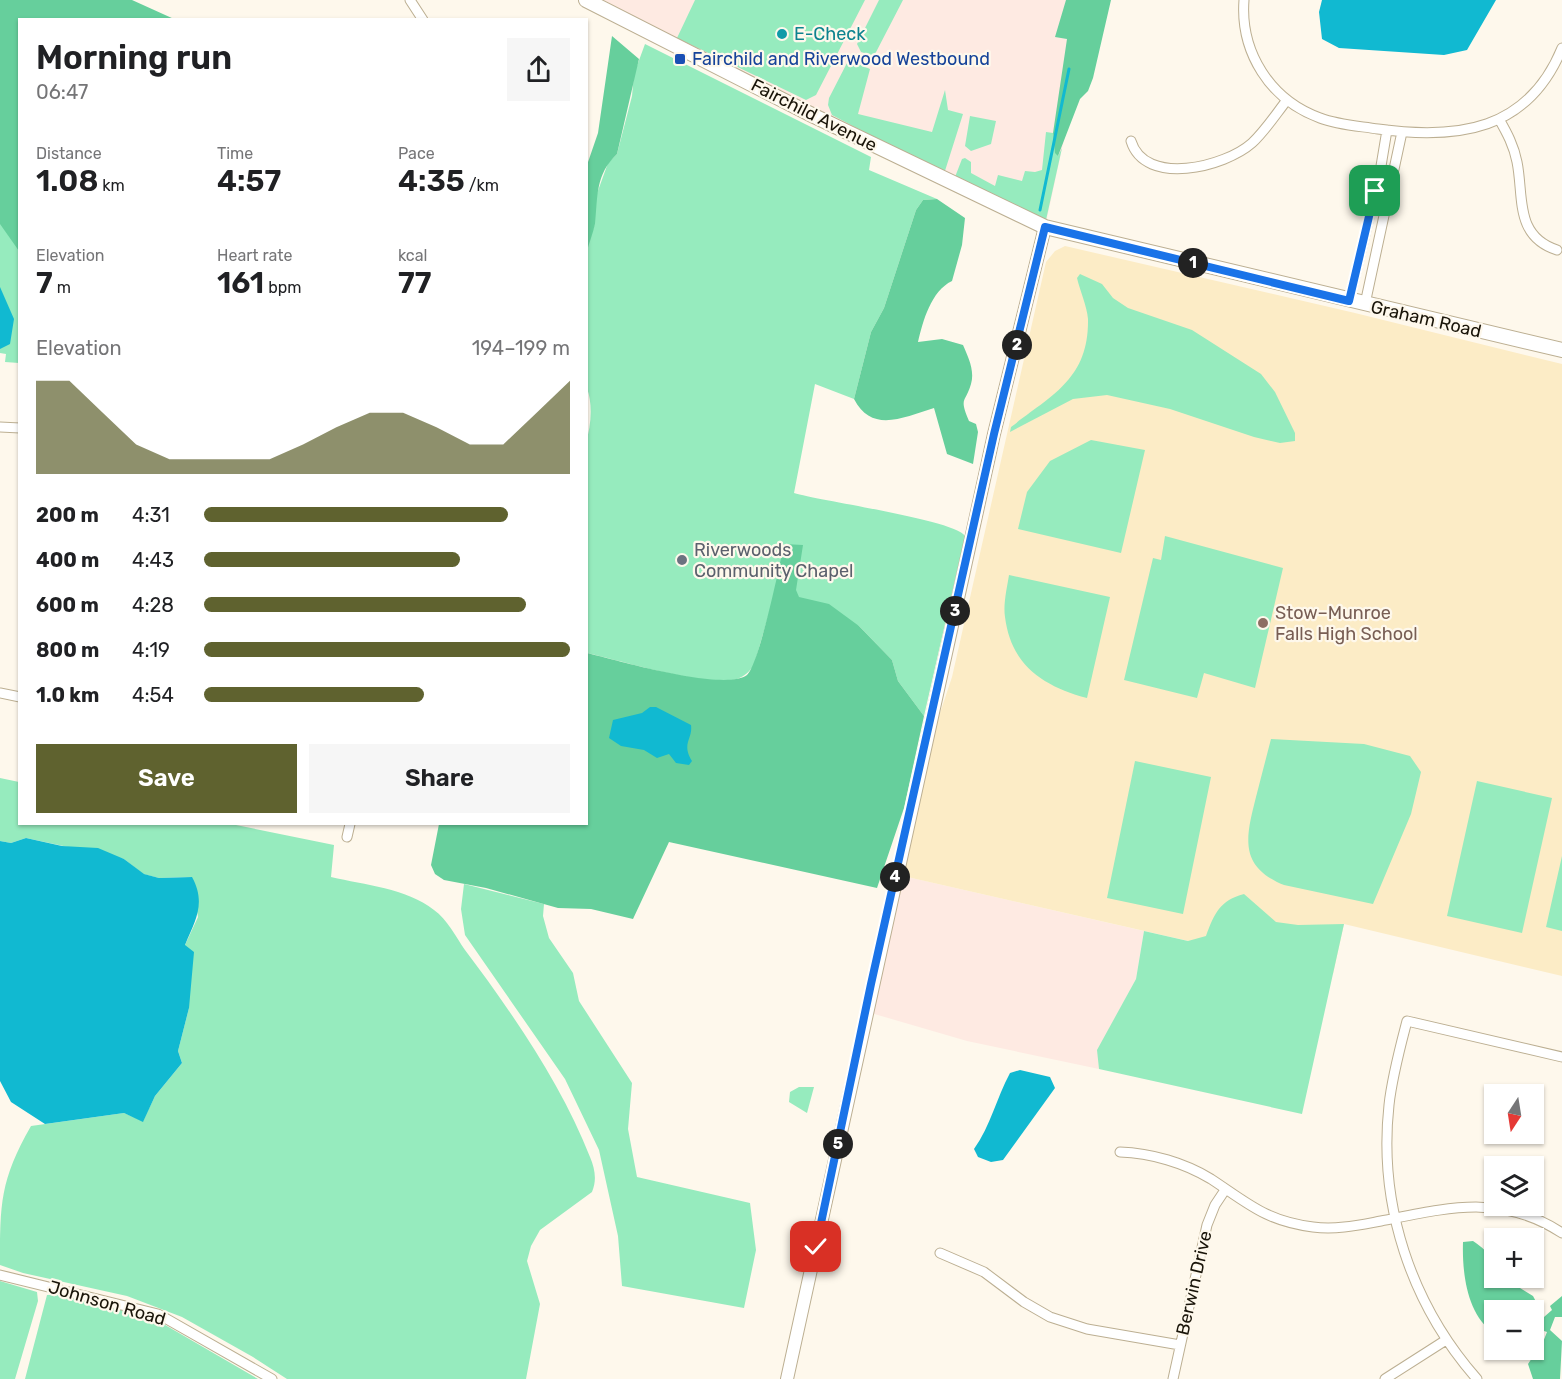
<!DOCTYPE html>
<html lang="en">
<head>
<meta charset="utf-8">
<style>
  :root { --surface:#fff; --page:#f6f6f6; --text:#202124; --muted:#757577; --accent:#5f622f }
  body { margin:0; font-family:Rubik,sans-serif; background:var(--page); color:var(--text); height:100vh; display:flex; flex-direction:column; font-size:22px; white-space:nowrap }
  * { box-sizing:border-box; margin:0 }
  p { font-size:20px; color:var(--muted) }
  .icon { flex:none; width:33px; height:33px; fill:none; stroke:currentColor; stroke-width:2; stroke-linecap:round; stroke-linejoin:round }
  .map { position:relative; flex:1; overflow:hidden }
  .drawer { position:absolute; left:18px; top:18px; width:570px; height:807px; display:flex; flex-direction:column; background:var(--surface); border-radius:0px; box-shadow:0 2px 4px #0004 }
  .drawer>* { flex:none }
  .needle { width:39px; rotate:192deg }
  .fabs { position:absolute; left:1484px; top:1084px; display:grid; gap:12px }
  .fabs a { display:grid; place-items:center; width:60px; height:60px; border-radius:0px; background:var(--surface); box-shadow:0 2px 4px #0004; font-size:30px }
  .pin { position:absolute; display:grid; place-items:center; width:51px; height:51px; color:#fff; margin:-26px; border-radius:12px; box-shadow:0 3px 9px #0006 }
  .km { position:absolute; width:30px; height:30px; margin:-15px; border-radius:50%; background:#222; color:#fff; font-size:16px; line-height:30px; text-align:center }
  .round { display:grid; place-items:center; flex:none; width:63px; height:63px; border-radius:0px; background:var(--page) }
  .overview { display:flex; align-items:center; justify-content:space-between; height:102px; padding:0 18px }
  h1 { font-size:33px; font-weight:600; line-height:45px }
  .figures { display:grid; grid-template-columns:repeat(3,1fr); gap:9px; height:102px; padding:6px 18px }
  .figures div { display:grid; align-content:center }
  .figures b { font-size:30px; font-weight:600 }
  .figures small { font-size:16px; font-weight:400 }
  .figures p { font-size:16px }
  .chart { height:168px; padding:12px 18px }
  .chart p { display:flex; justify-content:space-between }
  .chart svg { width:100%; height:108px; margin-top:6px; fill:var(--accent); opacity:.7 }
  .primary-button { display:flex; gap:12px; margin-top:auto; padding:12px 18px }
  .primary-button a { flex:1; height:69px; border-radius:0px; background:var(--accent); color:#fff; font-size:24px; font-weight:600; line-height:69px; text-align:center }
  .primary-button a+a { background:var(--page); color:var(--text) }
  ul { padding:0 18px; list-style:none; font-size:20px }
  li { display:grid; grid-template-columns:96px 72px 1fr; align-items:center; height:45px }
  li i { height:15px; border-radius:8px; background:var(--accent) }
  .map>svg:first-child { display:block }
  .industrial { fill:#feeae2 }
  .built { fill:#fcecc6 }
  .green { fill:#96ebbe }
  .forest { fill:#66cf9c }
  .water { fill:#11b9d1 }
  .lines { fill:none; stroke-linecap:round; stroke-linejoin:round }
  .stream { stroke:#11b9d1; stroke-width:3 }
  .minor-casing { stroke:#bcaf92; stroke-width:11 }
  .tertiary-casing { stroke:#bcaf92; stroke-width:14 }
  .secondary-casing { stroke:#bcaf92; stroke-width:16 }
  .minor { stroke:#fff; stroke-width:9 }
  .tertiary { stroke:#fff; stroke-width:12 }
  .secondary { stroke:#fff; stroke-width:14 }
  .route-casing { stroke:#fff; stroke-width:12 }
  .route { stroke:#1a73e8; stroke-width:8 }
  .culture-dot { fill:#0f9aa8; stroke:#fef8ec; stroke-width:2 }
  .transit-dot { fill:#1a4fb4; stroke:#fef8ec; stroke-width:2 }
  .worship-dot { fill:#6b7280; stroke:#fef8ec; stroke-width:2 }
  .education-dot { fill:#8d6e63; stroke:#fef8ec; stroke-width:2 }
  .labels { text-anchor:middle; stroke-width:4.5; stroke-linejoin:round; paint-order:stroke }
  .culture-label { font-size:18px; fill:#0d838f; stroke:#fef8ec; text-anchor:start }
  .transit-label { font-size:18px; fill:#164399; stroke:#fef8ec; text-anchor:start }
  .street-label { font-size:18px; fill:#191409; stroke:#fef8ec }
  .worship-label { font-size:18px; fill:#5b616d; stroke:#fef8ec; text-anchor:start }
  .education-label { font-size:18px; fill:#785e54; stroke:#fef8ec; text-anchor:start }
</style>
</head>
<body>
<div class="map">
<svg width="1562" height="1379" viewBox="0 0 1562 1379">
  <rect width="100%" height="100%" fill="#fef8ec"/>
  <!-- industrial -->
  <path class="industrial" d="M597 0H1094L1046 223 1010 208Z
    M903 876 1144 931 1136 979 1098 1050 1099 1069 967 1041 871 1013Z"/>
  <!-- built -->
  <path class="built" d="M1065 246 1355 313 1562 364V976L1344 924 1333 974 903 876 938 719 952 677 1046 262 1055 251Z"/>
  <!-- green -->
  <path class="green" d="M0 0 20 20 19 363 5 362 6 354 0 353Z
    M695 0H865L816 95 806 100 677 38Z
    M879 0H903L874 56 861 52 857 44Z
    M645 44 871 157 869 170 937 199 923 200 916 210 884 308 871 332 854 399 815 384 794 493C820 501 956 520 965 536L924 716 898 681 892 660 859 626 774 596 754 665C749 672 745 676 737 679 708 688 619 660 587 653L586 442C591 426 593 405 587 388L586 251 595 223V199L608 163 617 154 632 96 634 74Z
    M852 61 870 69 858 114 932 132 945 90 948 110 963 114 944 174 832 115 828 105 829 98 847 63Z
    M970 116 996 121 991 144 971 151 965 146Z
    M1046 132 1053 133 1058 156 1062 148 1046 220 988 196 955 177 962 159 965 158 971 162V173L995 186 998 175 1022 181 1025 171 1035 172 1042 170Z
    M1080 274 1102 284 1113 298 1128 308 1192 330 1261 374 1275 392 1295 433V441L1280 443 1254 437 1170 409 1107 395 1073 399 1010 432 1011 427C1052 395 1089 379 1088 319 1087 306 1080 291 1077 278Z
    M1091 440 1145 450 1121 553 1018 529 1027 492 1050 461Z
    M1165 536 1283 568 1255 688 1204 673 1197 698 1124 680 1153 558 1161 560Z
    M1009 575 1110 597 1087 698C1043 686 1011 665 1005 617 1003 604 1007 588 1009 575Z
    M1271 739 1364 744 1410 756 1421 772 1411 814 1373 904 1284 885C1238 866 1246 837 1256 797 1261 778 1266 758 1271 739Z
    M1135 761 1211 777 1183 914 1107 898Z
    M0 778 19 782 20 824H231L334 845 331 877C365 885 406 888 434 910 447 919 456 937 465 950 511 1011 562 1085 590 1157 595 1169 597 1180 592 1192L540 1230 531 1246 527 1261 540 1304 526 1379H287L253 1357 182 1317 127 1296 23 1273 0 1265C0 1204 0 1180 31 1126L124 1113 143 1121 155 1096 182 1063 178 1051 189 1008 185 945 198 917 191 877 159 878 143 874 124 859 26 838 11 843 0 841Z
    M1477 781 1552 798 1522 933 1447 916Z
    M1562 856V931L1546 927Z
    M464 884 544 904 543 916 549 938 573 973 579 1001 632 1083 628 1129 637 1177 750 1203 756 1250 744 1308 622 1286 618 1236 599 1150 565 1079 465 935 461 909Z
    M1244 894 1276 922 1298 925 1344 924 1302 1114 1099 1069 1097 1050 1136 979 1144 931 1188 941 1206 936C1214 914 1220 900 1244 894Z
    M799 1087H814L807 1113 789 1102 790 1092Z
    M0 1281 37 1292 38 1301 15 1379H0Z
    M58 1294 133 1312 160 1322 258 1379H25L47 1295Z"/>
  <!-- forest -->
  <path class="forest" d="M0 0H132L174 19 20 20 19 251 0 224Z
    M1066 0H1111L1093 78 1088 91 1080 99 1058 156 1055 153 1053 133 1067 39 1055 37Z
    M612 36 639 59 617 154C595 175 598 196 595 224 593 233 589 243 587 251V165L598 133Z
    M937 199 965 218 962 245 952 281C931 291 923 321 918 342L942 339 963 345C968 357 975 370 971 384 965 404 959 397 969 421L976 424 978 432 973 464 947 454 934 408C904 417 872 434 854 399L871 332 884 308 916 210 923 200Z
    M784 544 803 545 796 590 799 597 829 604 859 626 892 660 898 681 924 716 904 808 877 888 669 842 633 919 591 909 558 908 486 888 444 880 435 874 431 865 439 824H586L587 653C616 660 725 692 747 675 759 665 780 564 784 544Z
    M1473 1241C1489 1252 1494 1258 1494 1278H1504L1533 1296 1544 1317 1552 1310 1550 1306 1562 1296V1317H1555L1550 1330 1562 1341 1560 1379H1533L1528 1364 1532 1358 1538 1359 1537 1347H1541L1547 1332 1541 1330 1539 1337 1533 1339V1311H1494V1333C1467 1315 1462 1273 1463 1242Z"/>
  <!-- water -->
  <path class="water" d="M1322 0H1496L1467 50 1444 55 1339 48 1322 39 1319 12Z
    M0 287 14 319 10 344 0 349Z
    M650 707H656L691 725C693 739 681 743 692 761L689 765 676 763 669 754 657 758 644 750 621 746 609 738 613 720 642 713Z
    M26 838 62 846 98 848 124 859 144 874 159 878 192 877C206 903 196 919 185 945L194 952 189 1008 178 1051 182 1063 155 1096 143 1122 124 1113 45 1124 11 1102 0 1081V841L11 843Z
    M1020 1070 1050 1077 1055 1088 1003 1160 991 1162 978 1157 974 1149C991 1125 996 1099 1010 1073Z"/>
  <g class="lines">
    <!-- stream -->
    <path class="stream" d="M1040 210 1069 69"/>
    <defs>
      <path id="minor" d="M410 0 423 20
        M1244 0C1240 52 1270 100 1320 118 1338 125 1359 126 1378 129 1458 140 1528 131 1562 48
        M1499 119C1507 133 1514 146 1517 162 1524 196 1514 236 1557 250
        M1131 141C1145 187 1225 167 1252 143 1265 131 1276 114 1287 100
        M1349 301 1380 172 1387 130
        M1365 304 1402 132
        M0 427 20 428
        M0 693 20 697
        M347 837 350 824
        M1120 1152C1151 1153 1185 1163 1211 1179 1249 1204 1266 1221 1313 1227 1337 1230 1359 1225 1381 1221 1447 1208 1501 1193 1562 1233
        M940 1253 984 1272 1024 1302 1050 1317 1087 1329 1180 1345
        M0 1275 158 1314 272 1379
        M1173 1379 1207 1225 1215 1205 1225 1190
        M1385 1379 1446 1340
        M1477 1379C1411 1304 1378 1205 1389 1105 1392 1077 1400 1048 1407 1021L1562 1057"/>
      <path id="tertiary" d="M787 1379 994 434 1045 227"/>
      <path id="secondary" d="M586 0 814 116 1045 227 1562 350"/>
    </defs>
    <!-- minor casing -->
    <use href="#minor" class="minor-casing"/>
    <!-- tertiary casing -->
    <use href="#tertiary" class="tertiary-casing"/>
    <!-- secondary casing -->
    <use href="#secondary" class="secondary-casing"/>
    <!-- minor -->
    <use href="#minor" class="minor"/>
    <!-- tertiary -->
    <use href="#tertiary" class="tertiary"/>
    <!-- secondary -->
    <use href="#secondary" class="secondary"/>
  </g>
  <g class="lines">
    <defs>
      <path id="route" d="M816 1247 871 984 994 434 1045 227 1349 301 1375 191"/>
    </defs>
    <!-- route casing -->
    <use href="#route" class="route-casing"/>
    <!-- route -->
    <use href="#route" class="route"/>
  </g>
  <!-- markers -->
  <circle class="culture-dot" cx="782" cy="34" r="6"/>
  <rect class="transit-dot" x="674" y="53" width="12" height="12" rx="3"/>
  <circle class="worship-dot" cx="682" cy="560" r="6"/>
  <circle class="education-dot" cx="1263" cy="623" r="6"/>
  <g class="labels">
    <!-- culture labels -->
    <g class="culture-label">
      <text x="794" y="40">E-Check</text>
    </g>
    <!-- transit labels -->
    <g class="transit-label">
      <text x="692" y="65">Fairchild and Riverwood Westbound</text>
    </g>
    <!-- street labels -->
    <g class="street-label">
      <text transform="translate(814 115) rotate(27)" y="6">Fairchild Avenue</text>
      <text transform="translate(1426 319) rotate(13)" y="6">Graham Road</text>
      <text transform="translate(1194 1283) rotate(-77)" y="6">Berwin Drive</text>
      <text transform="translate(107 1303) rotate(16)" y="6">Johnson Road</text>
    </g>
    <!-- worship labels -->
    <g class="worship-label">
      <text x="694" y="556">Riverwoods<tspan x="694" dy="21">Community Chapel</tspan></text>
    </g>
    <!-- education labels -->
    <g class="education-label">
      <text x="1275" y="619">Stow–Munroe<tspan x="1275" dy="21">Falls High School</tspan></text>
    </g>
  </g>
</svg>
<div class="fabs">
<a><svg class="needle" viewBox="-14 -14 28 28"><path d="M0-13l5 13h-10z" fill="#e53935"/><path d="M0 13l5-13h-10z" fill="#757577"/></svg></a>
<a><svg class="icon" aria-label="layers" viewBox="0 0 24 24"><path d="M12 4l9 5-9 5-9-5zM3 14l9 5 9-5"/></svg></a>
<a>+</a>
<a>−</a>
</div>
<div class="pin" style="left:1375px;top:191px;background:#1e9e55"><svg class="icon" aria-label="arrive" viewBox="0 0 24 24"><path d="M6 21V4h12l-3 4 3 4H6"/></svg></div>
<div class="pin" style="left:816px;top:1247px;background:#d93025"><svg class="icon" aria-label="check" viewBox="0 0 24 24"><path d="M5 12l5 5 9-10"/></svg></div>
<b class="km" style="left:1193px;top:263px">1</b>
<b class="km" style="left:1017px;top:345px">2</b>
<b class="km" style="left:955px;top:611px">3</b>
<b class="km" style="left:895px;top:877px">4</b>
<b class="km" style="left:838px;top:1144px">5</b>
<section class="drawer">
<div class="overview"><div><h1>Morning run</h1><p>06:47</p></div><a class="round"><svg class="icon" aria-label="share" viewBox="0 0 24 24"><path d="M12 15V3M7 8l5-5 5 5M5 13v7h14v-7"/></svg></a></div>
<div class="figures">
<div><p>Distance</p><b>1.08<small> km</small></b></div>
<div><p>Time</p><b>4:57</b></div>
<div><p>Pace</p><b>4:35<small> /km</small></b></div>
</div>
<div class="figures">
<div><p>Elevation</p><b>7<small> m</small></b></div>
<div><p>Heart rate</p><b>161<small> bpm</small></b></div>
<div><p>kcal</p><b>77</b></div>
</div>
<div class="chart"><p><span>Elevation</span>194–199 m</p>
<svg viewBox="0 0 160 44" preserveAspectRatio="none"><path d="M0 44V6L10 6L20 19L30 32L40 38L50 38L60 38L70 38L80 32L90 25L100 19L110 19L120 25L130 32L140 32L150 19L160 6V44z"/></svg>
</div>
<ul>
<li><b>200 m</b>4:31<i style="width:83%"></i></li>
<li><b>400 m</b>4:43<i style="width:70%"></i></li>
<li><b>600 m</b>4:28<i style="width:88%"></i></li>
<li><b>800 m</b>4:19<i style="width:100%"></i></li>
<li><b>1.0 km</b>4:54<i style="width:60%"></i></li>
</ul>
<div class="primary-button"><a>Save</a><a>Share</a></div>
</section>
</div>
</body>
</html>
